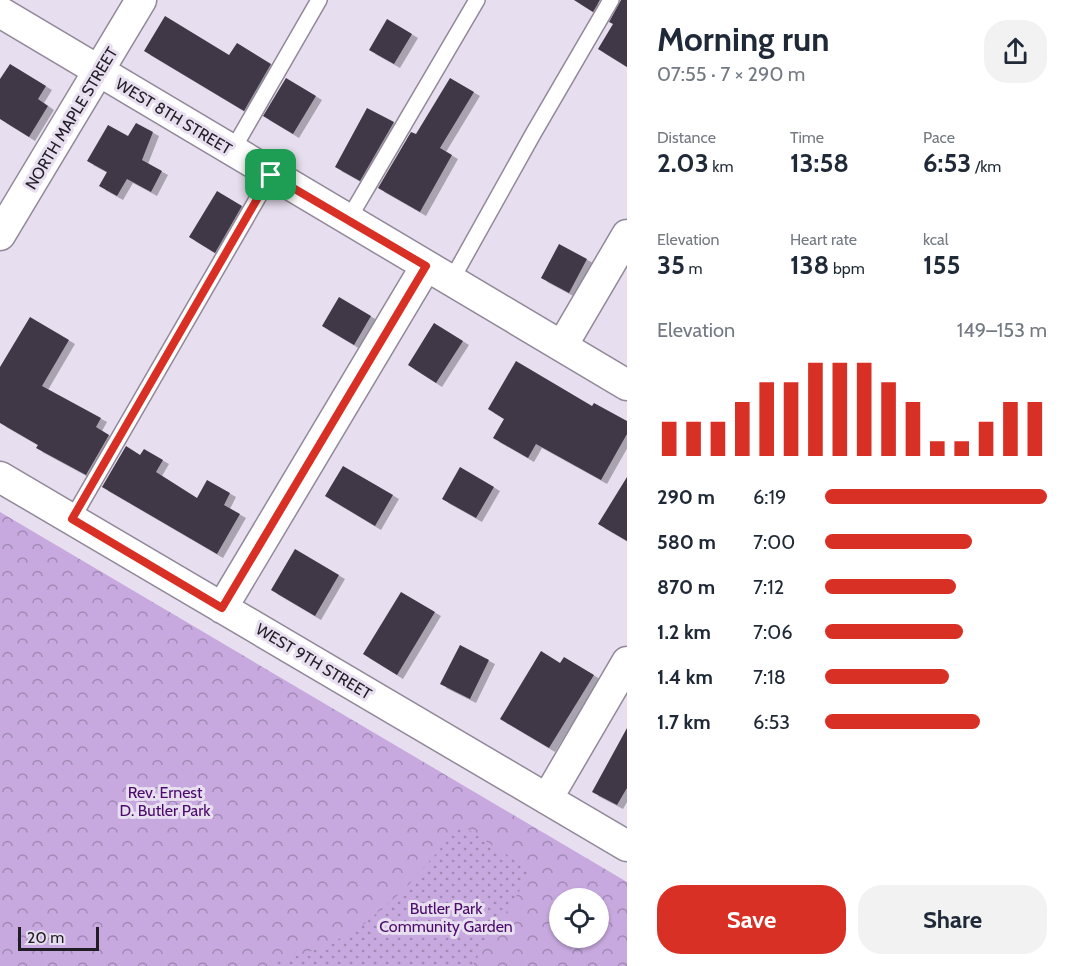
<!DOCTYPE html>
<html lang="en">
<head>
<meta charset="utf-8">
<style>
  :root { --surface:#fff; --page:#f2f2f3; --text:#1f2937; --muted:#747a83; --accent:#d93025 }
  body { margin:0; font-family:Cabin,sans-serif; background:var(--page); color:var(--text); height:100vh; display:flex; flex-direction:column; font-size:22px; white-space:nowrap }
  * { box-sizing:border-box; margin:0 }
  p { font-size:20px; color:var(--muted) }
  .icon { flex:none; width:33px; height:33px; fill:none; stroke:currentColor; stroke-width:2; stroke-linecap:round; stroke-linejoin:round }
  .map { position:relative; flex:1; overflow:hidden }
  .details { display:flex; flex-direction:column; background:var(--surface); width:450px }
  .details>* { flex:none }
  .buttons { position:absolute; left:549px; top:888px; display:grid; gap:12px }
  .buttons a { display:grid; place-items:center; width:60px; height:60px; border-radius:50%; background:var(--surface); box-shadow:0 2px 4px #0004; font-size:30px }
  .scale { position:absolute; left:18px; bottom:15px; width:81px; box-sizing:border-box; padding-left:6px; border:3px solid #211d24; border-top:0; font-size:16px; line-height:21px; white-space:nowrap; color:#211d24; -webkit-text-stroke:4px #e7deef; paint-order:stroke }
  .pin { position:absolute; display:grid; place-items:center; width:51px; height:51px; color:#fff; margin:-26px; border-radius:12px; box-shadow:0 3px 9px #0006 }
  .round { display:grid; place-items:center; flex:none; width:63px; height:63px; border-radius:24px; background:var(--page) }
  .headline { display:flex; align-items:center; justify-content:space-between; height:102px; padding:0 30px }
  h1 { font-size:33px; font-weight:700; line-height:45px }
  .stats { display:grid; grid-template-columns:repeat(3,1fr); gap:9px; height:102px; padding:6px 30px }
  .stats div { display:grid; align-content:center }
  .stats b { font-size:26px; font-weight:700 }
  .stats small { font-size:16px; font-weight:400 }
  .stats p { font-size:16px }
  .chart { height:168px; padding:12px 30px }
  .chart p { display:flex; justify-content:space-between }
  .chart svg { width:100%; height:108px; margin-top:6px; stroke:var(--accent); stroke-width:6 }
  .button { display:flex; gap:12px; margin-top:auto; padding:12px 30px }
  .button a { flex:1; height:69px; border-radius:24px; background:var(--accent); color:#fff; font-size:24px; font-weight:700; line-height:69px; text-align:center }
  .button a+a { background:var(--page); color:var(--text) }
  ul { padding:0 30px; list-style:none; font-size:20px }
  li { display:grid; grid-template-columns:96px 72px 1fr; align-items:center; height:45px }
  li i { height:15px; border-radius:8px; background:var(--accent) }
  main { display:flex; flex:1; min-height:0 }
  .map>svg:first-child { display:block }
  .park { fill:url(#park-crowns); fill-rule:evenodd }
  .garden { fill:url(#garden-dots) }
  .building { fill:#403947; filter:url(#shadow) }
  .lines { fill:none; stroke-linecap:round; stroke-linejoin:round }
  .lane-casing { stroke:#918898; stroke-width:18 }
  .street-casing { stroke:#918898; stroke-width:33 }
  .lane { stroke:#fff; stroke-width:15 }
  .street { stroke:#fff; stroke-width:30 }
  .route-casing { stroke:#fff; stroke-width:12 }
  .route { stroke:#d93025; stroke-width:8 }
  .labels { text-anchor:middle; stroke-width:6; stroke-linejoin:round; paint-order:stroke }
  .street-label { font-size:16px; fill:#211d24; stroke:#e7deef }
  .park-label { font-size:16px; fill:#4b0a6c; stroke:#e7deef }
</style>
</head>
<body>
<main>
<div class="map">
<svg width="627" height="966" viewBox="0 0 627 966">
  <defs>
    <pattern id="park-crowns" width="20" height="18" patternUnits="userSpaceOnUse" patternTransform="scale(1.5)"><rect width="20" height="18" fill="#c7a9df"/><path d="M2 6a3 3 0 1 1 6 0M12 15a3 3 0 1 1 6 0" fill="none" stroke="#a189b5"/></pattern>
    <pattern id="garden-dots" width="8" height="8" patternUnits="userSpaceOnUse" patternTransform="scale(1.5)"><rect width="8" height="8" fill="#c7a9df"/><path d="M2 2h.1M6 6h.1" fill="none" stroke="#a189b5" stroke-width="1.8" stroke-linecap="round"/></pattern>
    <filter id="shadow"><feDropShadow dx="6" dy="4" stdDeviation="0" flood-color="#0004"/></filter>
  </defs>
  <rect width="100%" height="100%" fill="#e7deef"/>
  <!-- park -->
  <path class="park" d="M0 512 627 882V966H0ZM560 898H598V938H560Z"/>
  <!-- garden -->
  <path class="garden" d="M461 825 532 871 472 966H274L273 963 315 950 356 931 405 889Z"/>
  <!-- building -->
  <path class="building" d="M574 0H600L593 12Z
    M621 0H627V67L598 49 613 24 609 22Z
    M165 16 229 55 237 43 271 64 244 111 144 51Z
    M387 19 412 34 394 64 369 50Z
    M10 64 46 86 38 99 48 106 29 137 0 119V79Z
    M286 78 316 96 293 134 263 116Z
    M450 78 474 92 440 148 452 155 420 212 378 188 411 132 416 134Z
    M367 108 394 122 360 181 335 167Z
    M136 123 153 132 142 160 162 171 151 192 127 179 117 196 99 186 107 172 87 161 108 125 128 136Z
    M217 191 242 206 215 253 189 237Z
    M559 244 587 259 569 293 541 278Z
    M339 297 371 316 354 345 322 326Z
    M30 317 69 340 42 386 101 418 96 427 109 435 86 475 36 448 38 445 0 423V367Z
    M434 323 463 341 436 383 408 365Z
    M516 361 592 406 594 403 627 421V434L601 480 536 444 528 458 493 438 504 419 488 409Z
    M126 446 140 455 144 449 163 460 156 472 197 498 207 480 230 493 224 505 240 514 217 554 102 487Z
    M343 466 393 495 375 526 325 496Z
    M460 467 494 487 476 518 442 499Z
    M627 477V541L598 524Z
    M295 549 339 575 315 616 271 590Z
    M401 592 435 612 397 675 363 654Z
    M460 645 489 660 470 699 440 684Z
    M541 651 560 663 564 657 594 675 549 748 500 719Z
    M627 728V788L617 805 592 792Z"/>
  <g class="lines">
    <defs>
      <path id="lane" d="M232 151 319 0
        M348 220 477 0
        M451 281 533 134 611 0
        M72 519 271 175"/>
      <path id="street" d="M0 12 627 385
        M0 235 141 0
        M562 346 627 235
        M0 477 627 846
        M222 608 426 266
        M547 799 627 662"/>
    </defs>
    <!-- lane casing -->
    <use href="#lane" class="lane-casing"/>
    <!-- street casing -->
    <use href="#street" class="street-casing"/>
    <!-- lane -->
    <use href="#lane" class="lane"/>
    <!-- street -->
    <use href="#street" class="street"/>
  </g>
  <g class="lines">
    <defs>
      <path id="route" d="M271 175 426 266 222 608 72 519Z"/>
    </defs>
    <!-- route casing -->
    <use href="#route" class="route-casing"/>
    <!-- route -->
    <use href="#route" class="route"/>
  </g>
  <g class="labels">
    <!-- street labels -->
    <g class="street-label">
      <text transform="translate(174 116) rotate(31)" y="6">WEST 8TH STREET</text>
      <text transform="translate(71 118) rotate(-59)" y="6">NORTH MAPLE STREET</text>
      <text transform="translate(314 661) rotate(31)" y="6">WEST 9TH STREET</text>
    </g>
    <!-- park labels -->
    <g class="park-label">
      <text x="165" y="798">Rev. Ernest<tspan x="165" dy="18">D. Butler Park</tspan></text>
      <text x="446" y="914">Butler Park<tspan x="446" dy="18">Community Garden</tspan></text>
    </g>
  </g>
</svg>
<div class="buttons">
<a><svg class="icon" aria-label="locate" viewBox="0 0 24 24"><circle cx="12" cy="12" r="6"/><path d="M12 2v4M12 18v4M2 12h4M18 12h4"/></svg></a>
</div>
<div class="scale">20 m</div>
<div class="pin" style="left:271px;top:175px;background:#1e9e55"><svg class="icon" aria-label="arrive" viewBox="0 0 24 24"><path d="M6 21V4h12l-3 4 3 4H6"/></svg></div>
</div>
<section class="details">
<div class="headline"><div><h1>Morning run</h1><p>07:55 · 7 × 290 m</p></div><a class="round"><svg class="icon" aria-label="share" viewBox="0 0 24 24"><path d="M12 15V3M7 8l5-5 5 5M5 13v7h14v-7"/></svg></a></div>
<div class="stats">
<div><p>Distance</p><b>2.03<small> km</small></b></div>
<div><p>Time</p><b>13:58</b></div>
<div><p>Pace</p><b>6:53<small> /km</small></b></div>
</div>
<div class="stats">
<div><p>Elevation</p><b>35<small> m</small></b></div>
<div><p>Heart rate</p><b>138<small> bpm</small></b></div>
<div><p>kcal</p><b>155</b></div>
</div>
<div class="chart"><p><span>Elevation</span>149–153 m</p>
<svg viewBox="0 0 160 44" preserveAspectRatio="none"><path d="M5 44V30M15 44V30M25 44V30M35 44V22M45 44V14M55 44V14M65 44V6M75 44V6M85 44V6M95 44V14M105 44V22M115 44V38M125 44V38M135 44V30M145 44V22M155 44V22"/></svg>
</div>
<ul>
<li><b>290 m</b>6:19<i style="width:100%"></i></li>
<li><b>580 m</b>7:00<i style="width:66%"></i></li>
<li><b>870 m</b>7:12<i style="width:59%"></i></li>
<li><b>1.2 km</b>7:06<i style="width:62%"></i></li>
<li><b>1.4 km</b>7:18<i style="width:56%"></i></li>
<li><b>1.7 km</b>6:53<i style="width:70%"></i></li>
</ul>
<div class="button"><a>Save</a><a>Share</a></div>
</section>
</main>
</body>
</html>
